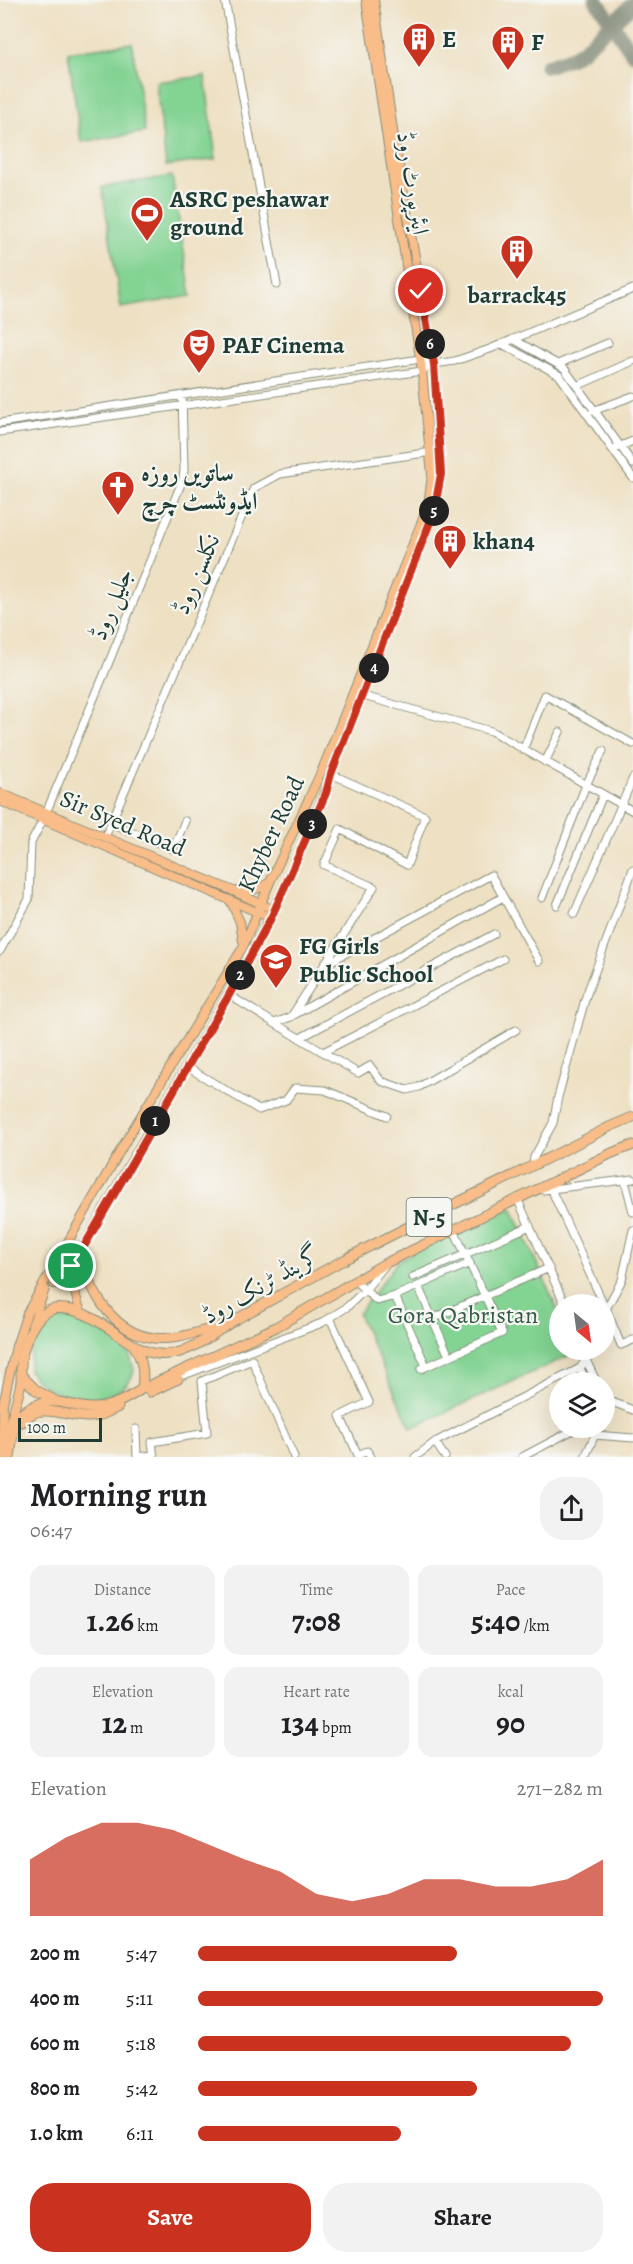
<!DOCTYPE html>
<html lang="en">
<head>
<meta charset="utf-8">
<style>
  :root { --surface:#fff; --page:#f2f2f2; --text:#202124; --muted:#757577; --accent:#c8321e }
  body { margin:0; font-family:Alegreya,Amiri,serif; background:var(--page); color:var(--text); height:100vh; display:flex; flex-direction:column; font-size:22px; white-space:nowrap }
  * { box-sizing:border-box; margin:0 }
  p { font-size:20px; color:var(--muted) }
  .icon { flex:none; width:33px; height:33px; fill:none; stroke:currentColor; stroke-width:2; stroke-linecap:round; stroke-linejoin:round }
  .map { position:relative; height:1457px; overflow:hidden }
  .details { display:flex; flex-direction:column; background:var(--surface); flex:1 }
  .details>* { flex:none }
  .needle { width:39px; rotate:151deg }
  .fabs { position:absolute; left:549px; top:1294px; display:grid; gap:12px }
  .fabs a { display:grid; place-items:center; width:66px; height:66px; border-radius:50%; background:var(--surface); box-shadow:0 6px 24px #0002; font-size:30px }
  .scale { position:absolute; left:18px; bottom:15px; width:84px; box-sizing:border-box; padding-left:6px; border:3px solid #1f3d34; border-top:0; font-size:16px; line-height:21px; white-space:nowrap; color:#1f3d34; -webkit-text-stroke:4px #f6f6f2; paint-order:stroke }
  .pin { position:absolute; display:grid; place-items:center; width:51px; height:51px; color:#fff; margin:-26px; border:3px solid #fff; border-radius:50%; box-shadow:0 2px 6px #0007 }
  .km { position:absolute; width:30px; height:30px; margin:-15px; border-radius:50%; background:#222; color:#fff; font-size:16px; line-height:30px; text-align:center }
  .round { display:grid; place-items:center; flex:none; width:63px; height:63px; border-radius:24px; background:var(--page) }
  .summary { display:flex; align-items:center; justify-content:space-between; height:102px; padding:0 30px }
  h1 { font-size:33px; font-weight:600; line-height:45px }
  .stats { display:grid; grid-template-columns:repeat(3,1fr); gap:9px; height:102px; padding:6px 30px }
  .stats div { display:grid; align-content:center; border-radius:15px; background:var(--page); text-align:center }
  .stats b { font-size:30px; font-weight:600 }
  .stats small { font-size:16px; font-weight:400 }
  .stats p { font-size:16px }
  .chart { height:168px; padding:12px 30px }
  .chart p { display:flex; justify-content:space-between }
  .chart svg { width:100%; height:108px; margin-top:6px; fill:var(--accent); opacity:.7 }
  .primary-button { display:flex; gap:12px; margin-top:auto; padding:12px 30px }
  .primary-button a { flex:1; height:69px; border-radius:24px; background:var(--accent); color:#fff; font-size:24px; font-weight:600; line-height:69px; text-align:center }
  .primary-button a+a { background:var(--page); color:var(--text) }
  ul { padding:0 30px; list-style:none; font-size:20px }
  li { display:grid; grid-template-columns:96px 72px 1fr; align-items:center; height:45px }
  li i { height:15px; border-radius:8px; background:var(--accent) }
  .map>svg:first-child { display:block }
  .green { fill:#83d393; stroke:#518864; stroke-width:1.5 }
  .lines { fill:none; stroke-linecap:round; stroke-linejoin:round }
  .taxiway { stroke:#868e7b; stroke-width:15 }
  .minor-casing { stroke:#868e7b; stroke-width:9 }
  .major-casing { stroke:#868e7b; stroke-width:10 }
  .highway-casing { stroke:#868e7b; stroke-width:11 }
  .minor { stroke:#fff; stroke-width:7 }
  .major { stroke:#f8bd89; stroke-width:8 }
  .highway { stroke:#f8bd89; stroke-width:9 }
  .route-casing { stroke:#fff; stroke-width:12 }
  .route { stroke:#c8321e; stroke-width:8 }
  .labels { text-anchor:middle; stroke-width:4.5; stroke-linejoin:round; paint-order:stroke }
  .shield { fill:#f6f6f2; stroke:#60746d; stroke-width:1.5 }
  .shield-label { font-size:22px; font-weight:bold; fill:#1f3d34 }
  .poi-label { font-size:24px; font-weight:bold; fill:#1f3d34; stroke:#f6f6f2; text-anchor:start }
  .street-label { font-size:24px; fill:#1f3d34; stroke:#f6f6f2 }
  .park-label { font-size:24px; fill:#335b47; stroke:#f6f6f2 }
</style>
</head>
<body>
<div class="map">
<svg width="633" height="1457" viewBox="0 0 633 1457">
  <rect width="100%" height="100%" fill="#f6f6f2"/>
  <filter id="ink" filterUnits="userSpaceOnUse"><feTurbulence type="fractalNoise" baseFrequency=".0167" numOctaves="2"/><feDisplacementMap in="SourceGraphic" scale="12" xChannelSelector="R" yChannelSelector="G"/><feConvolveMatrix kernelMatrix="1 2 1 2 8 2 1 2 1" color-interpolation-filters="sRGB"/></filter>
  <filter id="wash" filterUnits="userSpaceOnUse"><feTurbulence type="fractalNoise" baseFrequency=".008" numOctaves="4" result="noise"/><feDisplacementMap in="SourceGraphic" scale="24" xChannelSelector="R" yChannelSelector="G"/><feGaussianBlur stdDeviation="1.35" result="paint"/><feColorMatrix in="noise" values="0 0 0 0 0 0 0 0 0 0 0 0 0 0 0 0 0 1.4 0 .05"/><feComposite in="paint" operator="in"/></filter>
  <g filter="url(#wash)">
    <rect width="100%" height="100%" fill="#eee0c2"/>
    <!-- green -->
    <path class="green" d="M132 43 145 132 81 142 68 52Z
      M205 76 216 159 166 166 156 82Z
      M172 176 191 296 121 308 102 187Z
      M512 1208 559 1313 560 1350H576L577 1352 411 1428 358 1314 398 1261 426 1244Z
      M56 1317C77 1318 108 1328 123 1344 129 1352 132 1361 134 1371 123 1411 44 1403 29 1370 30 1349 35 1324 56 1317Z"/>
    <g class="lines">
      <!-- taxiway -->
      <path class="taxiway" d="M596 0 633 54
        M547 66 572 57 583 50 633 4"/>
    </g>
  </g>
  <g filter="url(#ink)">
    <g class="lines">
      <defs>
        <path id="minor" d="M225 0 277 285
          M513 339 564 368 633 464
          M502 344 559 375 633 478
          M558 364 608 343
          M577 386 633 361
          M593 411 633 396
          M0 423 420 359 434 364 455 361 490 349 633 289
          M0 432 422 371 434 364
          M616 448 633 441
          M363 696 491 731 633 811
          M523 750 545 695 633 744
          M545 762 560 732
          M111 823 173 849 185 821
          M105 837 254 488 280 474 425 453
          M542 898 586 785 603 751
          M557 905 603 795
          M574 914 633 778
          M0 951 29 899 31 843 43 820 103 677 183 479 184 470 182 395
          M326 964 491 875 539 961
          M229 995 274 1023 291 1017 374 887 324 865 340 829 407 865 425 816 331 774
          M294 1015 503 897
          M274 1023 358 1073 370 1066 381 1081 407 1090 419 1087 516 1030
          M300 1038 494 934
          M323 1052 503 959
          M187 1067 259 1110 286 1100 295 1088 325 1090 387 1116
          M533 1165 534 1157 553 1123 558 1097 586 996 633 869
          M625 1181 633 1212
          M550 1187 604 1305
          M543 1190 633 1179
          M521 1197 517 1198 565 1305
          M413 1277 530 1226
          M355 1281 377 1301 395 1296 470 1263
          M418 1286 449 1356
          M395 1296 426 1366
          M605 1306 621 1345 633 1340
          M606 1309 622 1280 633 1230
          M330 1318 369 1402 340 1416 358 1455 367 1451 371 1457
          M432 1319 549 1268
          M586 1360 597 1383
          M580 1368 587 1383
          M421 1369 502 1333 454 1230
          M184 1375 322 1323 347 1307 365 1290 386 1264
          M604 1399 633 1410
          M136 1429 137 1457 153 1455
          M595 1435 633 1438
          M435 1442 445 1457
          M154 1457 152 1442 207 1433 202 1381 252 1360 294 1457
          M415 1457 435 1442 580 1368C584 1362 589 1358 586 1350
          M522 1457 577 1428
          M585 1457 598 1428"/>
        <path id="major" d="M0 793 231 890 274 910
          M0 801 271 918
          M237 891C250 893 260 889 270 882
          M230 900 240 922 243 941
          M51 1274 54 1284H61L77 1257
          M81 1311C71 1289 74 1272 82 1250 166 1089 274 943 332 770L434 512 441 474 434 364 395 144 374 0
          M32 1325 45 1289
          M2 1441 3 1404 16 1346 27 1313 131 1132 243 947 270 882 322 770 428 506 432 475 422 371 366 0"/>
        <path id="highway" d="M84 1246C82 1285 112 1333 154 1338 177 1341 199 1331 222 1326
          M134 1346C143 1360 144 1373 142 1389
          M22 1376 36 1390 56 1401
          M150 1392 178 1379
          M22 1422C39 1401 64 1416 86 1417 98 1418 108 1412 118 1407
          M2 1457C5 1433 15 1411 20 1387 22 1380 21 1376 21 1369 20 1353 31 1322 45 1313 52 1308 58 1308 66 1309 109 1314 136 1367 180 1352 201 1345 217 1331 235 1320 269 1301 304 1282 338 1263 427 1215 520 1174 609 1127L633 1117
          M10 1457C12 1446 12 1430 17 1420 24 1407 43 1400 58 1402 70 1403 81 1409 94 1408 111 1408 128 1398 142 1389L276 1327 384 1264 612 1153 633 1145"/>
      </defs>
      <!-- minor casing -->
      <use href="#minor" class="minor-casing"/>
      <!-- major casing -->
      <use href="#major" class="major-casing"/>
      <!-- highway casing -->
      <use href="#highway" class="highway-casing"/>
      <!-- minor -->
      <use href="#minor" class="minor"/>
      <!-- major -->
      <use href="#major" class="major"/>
      <!-- highway -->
      <use href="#highway" class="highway"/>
    </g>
  </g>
  <g class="lines" filter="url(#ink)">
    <defs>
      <path id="route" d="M71 1266 82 1250 229 995 271 918 326 793 331 774 434 512 441 474 434 364 421 291"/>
    </defs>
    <!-- route casing -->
    <use href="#route" class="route-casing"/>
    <!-- route -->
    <use href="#route" class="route"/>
  </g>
  <!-- icons -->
  <defs>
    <symbol id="building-pin" viewBox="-11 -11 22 30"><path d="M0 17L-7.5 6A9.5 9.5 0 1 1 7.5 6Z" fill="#c8321e" stroke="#f6f6f2"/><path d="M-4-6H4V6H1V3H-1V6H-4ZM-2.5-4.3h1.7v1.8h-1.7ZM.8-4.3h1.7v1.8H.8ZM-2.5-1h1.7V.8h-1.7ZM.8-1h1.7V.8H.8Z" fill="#fff"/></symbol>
    <symbol id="stadium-pin" viewBox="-11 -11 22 30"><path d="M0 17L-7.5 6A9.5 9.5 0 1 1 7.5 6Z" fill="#c8321e" stroke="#f6f6f2"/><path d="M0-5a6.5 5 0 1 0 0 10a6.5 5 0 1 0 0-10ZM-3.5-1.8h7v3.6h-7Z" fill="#fff"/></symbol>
    <symbol id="theatre-pin" viewBox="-11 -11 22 30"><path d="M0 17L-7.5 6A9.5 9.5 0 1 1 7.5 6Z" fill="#c8321e" stroke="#f6f6f2"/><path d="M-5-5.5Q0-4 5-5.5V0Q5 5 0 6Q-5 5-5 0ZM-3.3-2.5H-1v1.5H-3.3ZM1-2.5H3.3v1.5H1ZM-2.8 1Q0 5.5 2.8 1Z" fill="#fff"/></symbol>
    <symbol id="church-pin" viewBox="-11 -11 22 30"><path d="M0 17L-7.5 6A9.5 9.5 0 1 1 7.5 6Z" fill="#c8321e" stroke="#f6f6f2"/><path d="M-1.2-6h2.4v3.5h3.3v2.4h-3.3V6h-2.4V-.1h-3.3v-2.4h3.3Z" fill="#fff"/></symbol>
    <symbol id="school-pin" viewBox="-11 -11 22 30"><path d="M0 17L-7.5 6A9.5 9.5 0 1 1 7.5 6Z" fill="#c8321e" stroke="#f6f6f2"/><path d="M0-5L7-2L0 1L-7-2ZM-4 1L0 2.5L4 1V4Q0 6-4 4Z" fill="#fff"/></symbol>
  </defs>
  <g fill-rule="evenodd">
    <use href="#building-pin" x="400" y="20" width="38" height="52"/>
    <use href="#building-pin" x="489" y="23" width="38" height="52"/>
    <use href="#stadium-pin" x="128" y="194" width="38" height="52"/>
    <use href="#building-pin" x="498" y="232" width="38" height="52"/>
    <use href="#theatre-pin" x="180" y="326" width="38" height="52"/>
    <use href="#church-pin" x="99" y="468" width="38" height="52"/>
    <use href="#building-pin" x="431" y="522" width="38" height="52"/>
    <use href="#school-pin" x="257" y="941" width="38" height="52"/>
  </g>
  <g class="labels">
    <!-- shield labels -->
    <rect class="shield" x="406.5" y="1198" width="45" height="38" rx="4.5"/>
    <g class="shield-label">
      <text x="429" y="1225">N-5</text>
    </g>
    <!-- poi labels -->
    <g class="poi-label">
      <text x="442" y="47">E</text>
      <text x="531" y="50">F</text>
      <text x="170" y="207">ASRC peshawar<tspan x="170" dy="28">ground</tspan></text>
      <text x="517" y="303" text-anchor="middle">barrack45</text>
      <text x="222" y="353">PAF Cinema</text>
      <text x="141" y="481">ساتویں روزہ<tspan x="141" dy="28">ایڈونٹسٹ چرچ</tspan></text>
      <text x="473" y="549">khan4</text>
      <text x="299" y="954">FG Girls<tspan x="299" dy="28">Public School</tspan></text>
    </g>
    <!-- street labels -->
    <g class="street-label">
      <text transform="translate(413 183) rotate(81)" y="8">ایئرپورٹ روڈ</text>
      <text transform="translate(196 574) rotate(-67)" y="8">نکلسن روڈ</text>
      <text transform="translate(111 604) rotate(-68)" y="8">جلیل روڈ</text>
      <text transform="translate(123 823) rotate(23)" y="8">Sir Syed Road</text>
      <text transform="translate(271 834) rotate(-65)" y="8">Khyber Road</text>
      <text transform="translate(261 1285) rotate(-30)" y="8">گرینڈ ٹرنک روڈ</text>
    </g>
    <!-- park labels -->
    <g class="park-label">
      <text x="463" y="1323">Gora Qabristan</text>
    </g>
  </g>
</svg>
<div class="fabs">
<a><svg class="needle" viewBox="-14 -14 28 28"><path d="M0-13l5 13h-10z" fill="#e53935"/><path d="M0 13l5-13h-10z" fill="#757577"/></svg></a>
<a><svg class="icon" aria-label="layers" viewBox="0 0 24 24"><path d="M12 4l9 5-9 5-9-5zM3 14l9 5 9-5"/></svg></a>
</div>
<div class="scale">100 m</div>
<div class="pin" style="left:71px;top:1266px;background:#1e9e55"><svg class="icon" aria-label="arrive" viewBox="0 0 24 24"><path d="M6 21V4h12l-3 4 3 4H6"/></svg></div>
<div class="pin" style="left:421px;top:291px;background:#d93025"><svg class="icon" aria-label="check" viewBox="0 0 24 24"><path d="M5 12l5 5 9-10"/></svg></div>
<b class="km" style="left:155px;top:1121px">1</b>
<b class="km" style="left:240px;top:975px">2</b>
<b class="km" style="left:312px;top:824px">3</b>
<b class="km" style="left:374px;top:668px">4</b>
<b class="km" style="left:434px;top:511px">5</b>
<b class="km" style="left:430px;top:344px">6</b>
</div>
<section class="details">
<div class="summary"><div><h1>Morning run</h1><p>06:47</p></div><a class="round"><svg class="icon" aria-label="share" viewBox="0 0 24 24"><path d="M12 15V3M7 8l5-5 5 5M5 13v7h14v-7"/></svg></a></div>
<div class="stats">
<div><p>Distance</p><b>1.26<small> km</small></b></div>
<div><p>Time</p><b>7:08</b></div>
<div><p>Pace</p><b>5:40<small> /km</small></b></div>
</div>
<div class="stats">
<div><p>Elevation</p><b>12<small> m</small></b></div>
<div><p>Heart rate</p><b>134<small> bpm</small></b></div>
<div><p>kcal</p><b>90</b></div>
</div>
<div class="chart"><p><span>Elevation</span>271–282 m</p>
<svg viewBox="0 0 160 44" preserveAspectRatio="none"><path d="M0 44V21L10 12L20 6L30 6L40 9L50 15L60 21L70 26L80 35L90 38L100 35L110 29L120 29L130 32L140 32L150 29L160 21V44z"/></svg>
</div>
<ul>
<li><b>200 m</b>5:47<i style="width:64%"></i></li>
<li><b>400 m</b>5:11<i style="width:100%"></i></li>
<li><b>600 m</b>5:18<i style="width:92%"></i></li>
<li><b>800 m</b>5:42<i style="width:69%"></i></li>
<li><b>1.0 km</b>6:11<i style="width:50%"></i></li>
</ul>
<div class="primary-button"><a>Save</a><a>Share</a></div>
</section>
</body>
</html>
